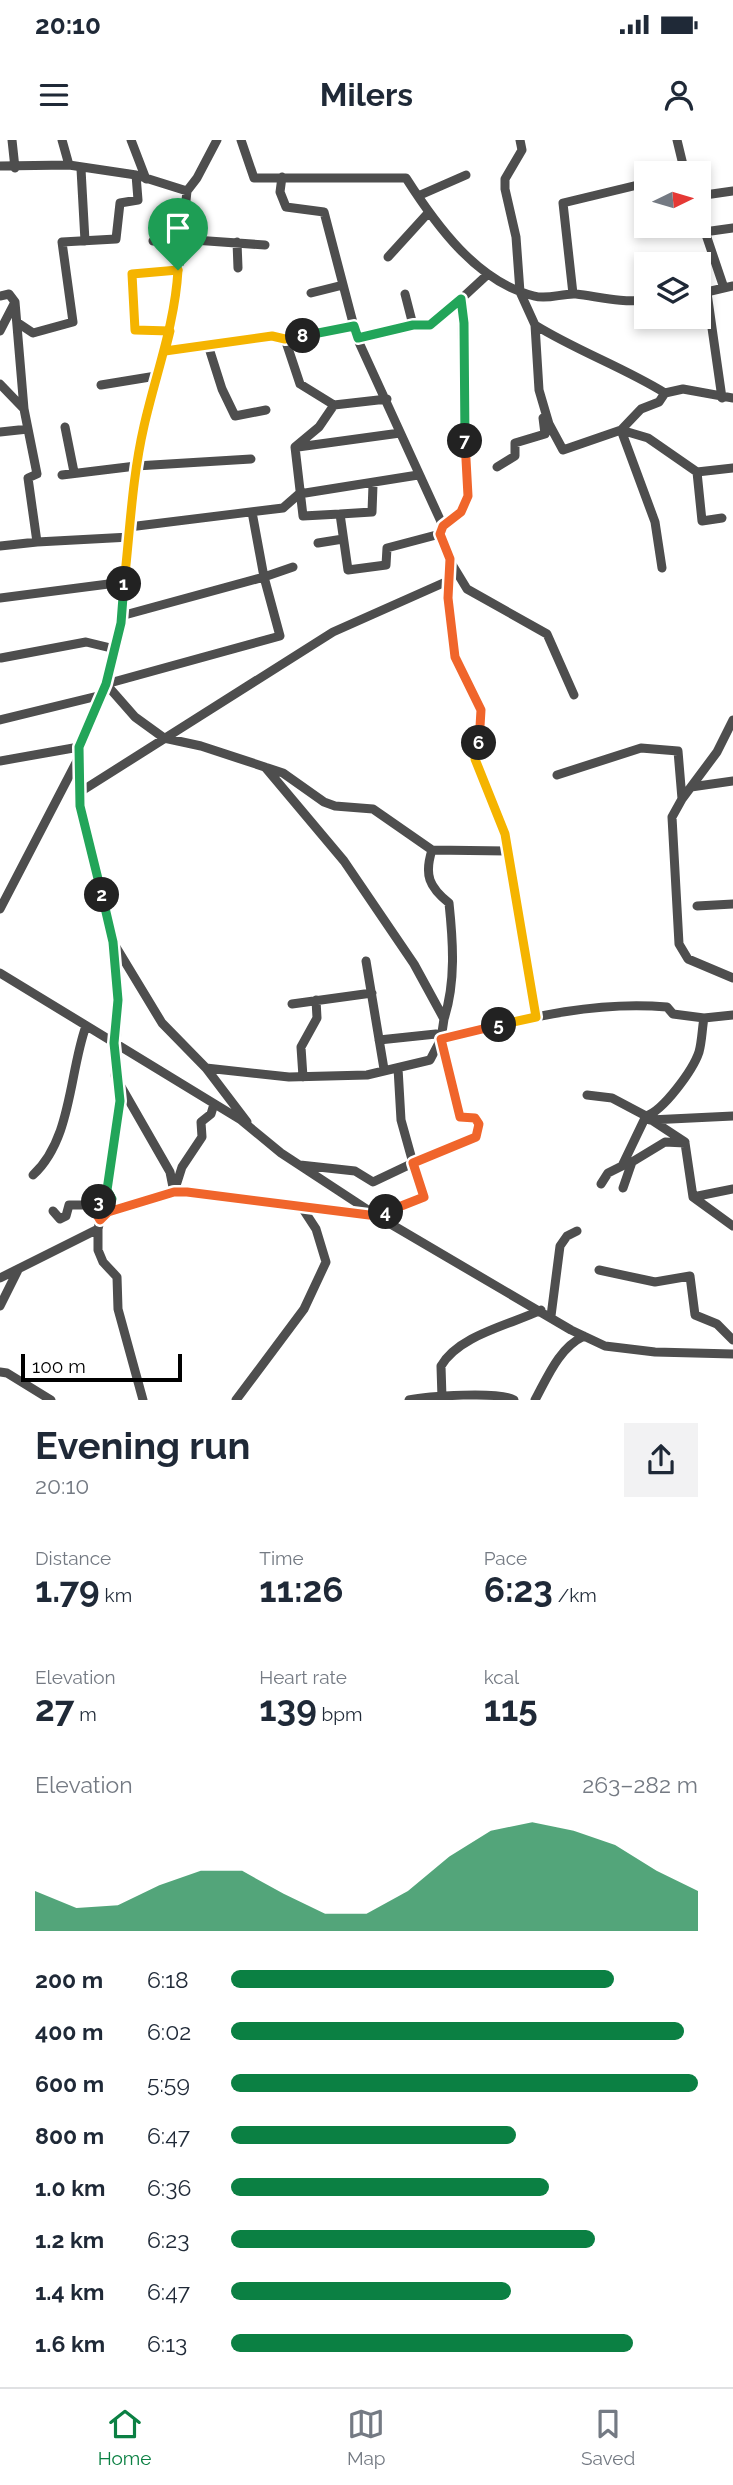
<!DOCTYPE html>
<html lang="en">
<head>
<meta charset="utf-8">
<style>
  :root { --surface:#fff; --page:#f2f2f3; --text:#1f2937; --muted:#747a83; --line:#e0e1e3; --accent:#0b8043 }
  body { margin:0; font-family:Raleway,sans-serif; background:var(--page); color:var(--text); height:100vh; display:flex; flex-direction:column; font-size:26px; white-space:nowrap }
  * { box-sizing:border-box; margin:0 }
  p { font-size:23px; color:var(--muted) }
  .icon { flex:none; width:38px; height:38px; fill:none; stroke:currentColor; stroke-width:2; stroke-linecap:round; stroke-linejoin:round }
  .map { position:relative; height:1260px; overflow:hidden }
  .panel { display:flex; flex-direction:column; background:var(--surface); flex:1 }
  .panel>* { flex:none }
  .needle { width:46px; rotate:85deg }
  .controls { position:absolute; left:634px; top:21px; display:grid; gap:14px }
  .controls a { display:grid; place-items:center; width:77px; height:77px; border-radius:0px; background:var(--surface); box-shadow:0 4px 10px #0003; font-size:35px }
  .scale { position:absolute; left:21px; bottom:18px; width:161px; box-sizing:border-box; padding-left:7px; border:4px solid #000; border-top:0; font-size:19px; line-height:24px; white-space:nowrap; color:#000; -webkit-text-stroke:5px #fff; paint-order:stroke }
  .pin { position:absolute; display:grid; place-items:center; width:60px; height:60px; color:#fff; margin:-72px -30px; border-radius:50% 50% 50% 0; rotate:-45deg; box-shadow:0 0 7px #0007 }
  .pin .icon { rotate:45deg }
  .km { position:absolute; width:35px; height:35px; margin:-18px; border-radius:50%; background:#222; color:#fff; font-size:19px; line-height:35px; text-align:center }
  .round { display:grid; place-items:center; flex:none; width:74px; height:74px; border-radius:0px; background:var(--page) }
  .overview { display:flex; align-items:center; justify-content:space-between; height:119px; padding:0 35px }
  h1 { font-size:38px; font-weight:700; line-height:52px }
  .stats { display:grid; grid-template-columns:repeat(3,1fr); gap:10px; height:119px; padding:7px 35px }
  .stats div { display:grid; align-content:center }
  .stats b { font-size:35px; font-weight:700 }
  .stats small { font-size:19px; font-weight:400 }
  .stats p { font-size:19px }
  .chart { height:196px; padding:14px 35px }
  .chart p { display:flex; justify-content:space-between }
  .chart svg { width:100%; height:126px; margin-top:7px; fill:var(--accent); opacity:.7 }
  ul { padding:0 35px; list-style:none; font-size:23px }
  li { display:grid; grid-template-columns:112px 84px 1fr; align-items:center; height:52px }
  li i { height:18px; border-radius:9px; background:var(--accent) }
  .status { display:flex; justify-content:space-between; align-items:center; height:49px; padding:0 35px; background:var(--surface); direction:ltr }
  .status svg { height:19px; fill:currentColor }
  header { display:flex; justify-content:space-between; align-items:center; height:91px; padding:0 35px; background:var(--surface); font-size:32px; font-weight:700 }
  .tabs { display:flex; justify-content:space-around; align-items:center; height:98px; border-top:2px solid var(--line); background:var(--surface); font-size:19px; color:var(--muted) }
  .tabs a { display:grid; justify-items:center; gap:4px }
  .tabs .active { color:var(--accent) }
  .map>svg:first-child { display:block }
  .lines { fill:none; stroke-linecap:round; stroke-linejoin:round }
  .street { stroke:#4e4e4e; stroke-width:9 }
  .split-1-casing { stroke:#fff; stroke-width:14 }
  .split-2-casing { stroke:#fff; stroke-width:14 }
  .split-3-casing { stroke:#fff; stroke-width:14 }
  .split-4-casing { stroke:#fff; stroke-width:14 }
  .split-5-casing { stroke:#fff; stroke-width:14 }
  .split-6-casing { stroke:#fff; stroke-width:14 }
  .split-7-casing { stroke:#fff; stroke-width:14 }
  .split-8-casing { stroke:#fff; stroke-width:14 }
  .split-9-casing { stroke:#fff; stroke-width:14 }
  .split-1 { stroke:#f5b400; stroke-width:9 }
  .split-2 { stroke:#22a559; stroke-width:9 }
  .split-3 { stroke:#22a559; stroke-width:9 }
  .split-4 { stroke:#f0652b; stroke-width:9 }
  .split-5 { stroke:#f0652b; stroke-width:9 }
  .split-6 { stroke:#f5b400; stroke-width:9 }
  .split-7 { stroke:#f0652b; stroke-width:9 }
  .split-8 { stroke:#22a559; stroke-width:9 }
  .split-9 { stroke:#f5b400; stroke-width:9 }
</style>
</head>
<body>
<div class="status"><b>20:10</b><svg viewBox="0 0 49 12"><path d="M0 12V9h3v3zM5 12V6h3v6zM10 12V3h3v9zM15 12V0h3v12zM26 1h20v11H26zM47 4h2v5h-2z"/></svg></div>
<header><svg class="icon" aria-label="menu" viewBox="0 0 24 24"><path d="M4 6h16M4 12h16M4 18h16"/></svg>Milers<svg class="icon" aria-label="person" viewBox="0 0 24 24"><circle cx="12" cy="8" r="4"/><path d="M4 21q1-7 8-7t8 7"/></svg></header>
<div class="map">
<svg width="733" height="1260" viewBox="0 0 733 1260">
  <rect width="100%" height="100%" fill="#fff"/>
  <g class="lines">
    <!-- street -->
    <path class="street" d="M12 0 15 28
      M62 0 69 25
      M131 0 146 39
      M241 0 254 38H406C436 85 477 142 534 156 548 160 562 153 576 154 600 157 622 163 646 160
      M520 0 522 10 505 39V49L516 97 520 152 535 185 539 250 549 284 563 310 621 290 641 269 659 262 665 253 683 249 733 258
      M677 0 685 33
      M0 26 69 25 136 35 187 51
      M81 29 85 101
      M282 37 280 52 286 67 324 72 357 198 443 386 440 394 450 419 448 458 455 517 481 570V596L475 619 505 694 536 877
      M418 56 466 35
      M698 56 733 51
      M698 71 724 148
      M704 92 733 88
      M153 101 180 99 265 105
      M237 102 238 128
      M388 117 429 72
      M311 153 343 145
      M707 153 722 258
      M405 154 413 185
      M573 154 563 63 646 43
      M698 154 733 146
      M0 156 9 154 15 162 24 269 37 334 28 338 37 402 0 406
      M18 183 33 193 73 182 62 102 116 99 120 63 138 60 136 35
      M535 185C577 211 623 227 665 253
      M0 191 15 162
      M170 191 136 190 132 134 178 129
      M357 198 413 185H430L461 159
      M285 199 300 244 334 265 319 287 295 307 303 376 340 374 348 430 386 425 387 408 440 394
      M208 205 222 249 235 276 266 270
      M165 211 272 196 285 199 354 185
      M0 244 24 269
      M101 245 156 236
      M334 265 387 259
      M65 287 74 332
      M621 290 655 382 662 428
      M621 290 648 298 697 332 733 328
      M0 292 28 289
      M298 307 400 293
      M497 327 515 316V303L545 294 543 278
      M697 332 702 381 722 378
      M62 335 136 326 251 319
      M340 374 372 372 373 345
      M443 386 461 372 468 356 461 159 487 135
      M129 387 283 368 299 354 418 335
      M37 402 130 397
      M318 403 343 399
      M450 421 467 449 547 494 574 555
      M293 427 264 437 280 496 106 544 135 577 164 598 201 606 283 633 324 662 335 666 373 669 432 710 507 711
      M0 458 124 442
      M121 476 264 437 252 372
      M1 518 86 502 115 509
      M0 580 102 555
      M79 618 80 666 113 802 162 883 206 928 247 982
      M0 621 79 607
      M557 635 641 608 678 611 682 659 672 677 679 804 688 819 733 838
      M691 647 733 641
      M80 652 333 492 450 440
      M682 659 717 612 733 580
      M432 710C424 735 429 747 449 763 453 801 456 842 444 879
      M697 766 733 764
      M0 769 79 617V607L106 544 121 483 136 326 175 166 187 51 197 38 217 0
      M366 821 384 929
      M0 833 241 980 281 1013 377 1076 571 1190 605 1206 655 1212 733 1214
      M292 864 372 853
      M379 900 436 894 441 899
      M206 928 289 937 367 935 430 920 441 899 444 879 414 824 344 721 265 627
      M303 937 301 907 317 878 316 860
      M119 943 170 1032 174 1052 182 1027 202 997 201 982 211 974 214 964
      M587 955 612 958 646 976 622 1026 608 1033 601 1044
      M646 976C663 971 693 930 699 912 702 901 702 889 704 878
      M650 979 685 1002
      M650 980 733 976
      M300 1025 355 1031 373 1042 413 1023 401 980 398 928
      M33 1035C72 999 69 933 86 886
      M623 1048 632 1022 665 1002 685 1003 693 1057 733 1086
      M693 1057 733 1049
      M53 1071 60 1079 66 1076 69 1065H91L112 1059 107 1050 120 961 115 935 118 860 114 807
      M98 1089V1110L103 1122 117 1137 118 1169 143 1260
      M599 1130 655 1142 690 1136 695 1175 717 1184 733 1200
      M0 1138 98 1089 100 1080 108 1072 174 1052H187L377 1076 419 1061 424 1054 413 1023 476 997 479 984 475 978 460 977 441 899C516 881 590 860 667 867L673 874 704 878 733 875
      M0 1166 18 1130
      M551 1176 560 1106 567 1096 577 1091
      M0 1232 7 1233 51 1260
      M442 1258 441 1226C459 1195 510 1185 541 1170
      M236 1260 304 1169 326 1122 316 1089 301 1066
      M409 1260C426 1256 501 1251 514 1260
      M535 1260C548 1236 559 1208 584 1196"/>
  </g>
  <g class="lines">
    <defs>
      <path id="split-1" d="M124 444C130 391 132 338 144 286 156 233 175 184 178 130"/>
      <path id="split-2" d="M102 755 80 666 79 607 106 544 121 483 124 444"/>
      <path id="split-3" d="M99 1062 112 1059 107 1050 120 961 114 903 118 860 113 802 102 755"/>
      <path id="split-4" d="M99 1062 91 1065 100 1080 108 1072 174 1052H187L377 1076 386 1072"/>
      <path id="split-5" d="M386 1072 424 1057 413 1023 476 997 479 984 475 978 460 977 441 899 499 885"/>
      <path id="split-6" d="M479 603 475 619 505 694 536 877 499 885"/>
      <path id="split-7" d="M465 301 468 356 461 372 443 386 440 394 450 419 448 458 455 517 481 570 479 603"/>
      <path id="split-8" d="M303 196 354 186 358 198 413 185H430L461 159 464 183 465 301"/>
      <path id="split-9" d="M178 130 132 134 135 190 170 191 165 211 272 196 285 199 303 196"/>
    </defs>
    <!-- split-1 casing -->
    <use href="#split-1" class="split-1-casing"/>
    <!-- split-2 casing -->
    <use href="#split-2" class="split-2-casing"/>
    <!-- split-3 casing -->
    <use href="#split-3" class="split-3-casing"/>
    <!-- split-4 casing -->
    <use href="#split-4" class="split-4-casing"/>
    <!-- split-5 casing -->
    <use href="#split-5" class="split-5-casing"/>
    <!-- split-6 casing -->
    <use href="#split-6" class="split-6-casing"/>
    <!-- split-7 casing -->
    <use href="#split-7" class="split-7-casing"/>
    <!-- split-8 casing -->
    <use href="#split-8" class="split-8-casing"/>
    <!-- split-9 casing -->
    <use href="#split-9" class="split-9-casing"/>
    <!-- split-1 -->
    <use href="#split-1" class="split-1"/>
    <!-- split-2 -->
    <use href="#split-2" class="split-2"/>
    <!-- split-3 -->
    <use href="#split-3" class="split-3"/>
    <!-- split-4 -->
    <use href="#split-4" class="split-4"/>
    <!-- split-5 -->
    <use href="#split-5" class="split-5"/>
    <!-- split-6 -->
    <use href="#split-6" class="split-6"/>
    <!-- split-7 -->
    <use href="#split-7" class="split-7"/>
    <!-- split-8 -->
    <use href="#split-8" class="split-8"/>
    <!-- split-9 -->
    <use href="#split-9" class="split-9"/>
  </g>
</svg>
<div class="controls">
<a><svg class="needle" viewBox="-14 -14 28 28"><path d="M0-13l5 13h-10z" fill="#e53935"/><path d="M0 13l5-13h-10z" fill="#747a83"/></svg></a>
<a><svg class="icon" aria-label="layers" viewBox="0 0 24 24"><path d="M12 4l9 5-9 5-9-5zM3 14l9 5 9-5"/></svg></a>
</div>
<div class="scale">100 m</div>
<div class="pin" style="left:178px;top:130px;background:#1e9e55"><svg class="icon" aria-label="arrive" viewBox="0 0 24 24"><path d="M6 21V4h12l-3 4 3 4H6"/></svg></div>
<b class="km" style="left:124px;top:444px">1</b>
<b class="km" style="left:102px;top:755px">2</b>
<b class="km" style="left:99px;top:1062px">3</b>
<b class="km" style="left:386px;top:1072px">4</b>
<b class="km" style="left:499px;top:885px">5</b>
<b class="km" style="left:479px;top:603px">6</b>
<b class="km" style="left:465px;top:301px">7</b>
<b class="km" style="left:303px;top:196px">8</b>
</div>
<section class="panel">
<div class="overview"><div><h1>Evening run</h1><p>20:10</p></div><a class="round"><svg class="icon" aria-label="share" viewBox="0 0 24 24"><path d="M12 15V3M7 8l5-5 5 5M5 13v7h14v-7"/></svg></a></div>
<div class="stats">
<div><p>Distance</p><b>1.79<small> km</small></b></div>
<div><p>Time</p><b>11:26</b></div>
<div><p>Pace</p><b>6:23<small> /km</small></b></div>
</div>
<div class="stats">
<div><p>Elevation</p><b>27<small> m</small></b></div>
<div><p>Heart rate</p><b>139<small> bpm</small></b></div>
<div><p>kcal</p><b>115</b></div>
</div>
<div class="chart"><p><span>Elevation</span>263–282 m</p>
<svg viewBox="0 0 160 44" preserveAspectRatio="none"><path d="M0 44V30L10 36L20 35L30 28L40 23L50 23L60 31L70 38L80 38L90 30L100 18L110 9L120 6L130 9L140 14L150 23L160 30V44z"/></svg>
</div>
<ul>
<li><b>200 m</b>6:18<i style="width:82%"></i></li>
<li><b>400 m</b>6:02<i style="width:97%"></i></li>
<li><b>600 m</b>5:59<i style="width:100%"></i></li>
<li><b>800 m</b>6:47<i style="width:61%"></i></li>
<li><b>1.0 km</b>6:36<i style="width:68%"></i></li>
<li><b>1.2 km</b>6:23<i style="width:78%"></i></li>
<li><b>1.4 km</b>6:47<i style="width:60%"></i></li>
<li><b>1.6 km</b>6:13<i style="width:86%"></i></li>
</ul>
</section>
<nav class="tabs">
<a class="active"><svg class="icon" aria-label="home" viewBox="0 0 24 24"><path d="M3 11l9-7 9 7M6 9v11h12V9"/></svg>Home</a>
<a><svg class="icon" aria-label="map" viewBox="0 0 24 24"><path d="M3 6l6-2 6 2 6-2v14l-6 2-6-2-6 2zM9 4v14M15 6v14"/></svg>Map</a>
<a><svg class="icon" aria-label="saved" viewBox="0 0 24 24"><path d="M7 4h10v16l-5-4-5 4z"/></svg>Saved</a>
</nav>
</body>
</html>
